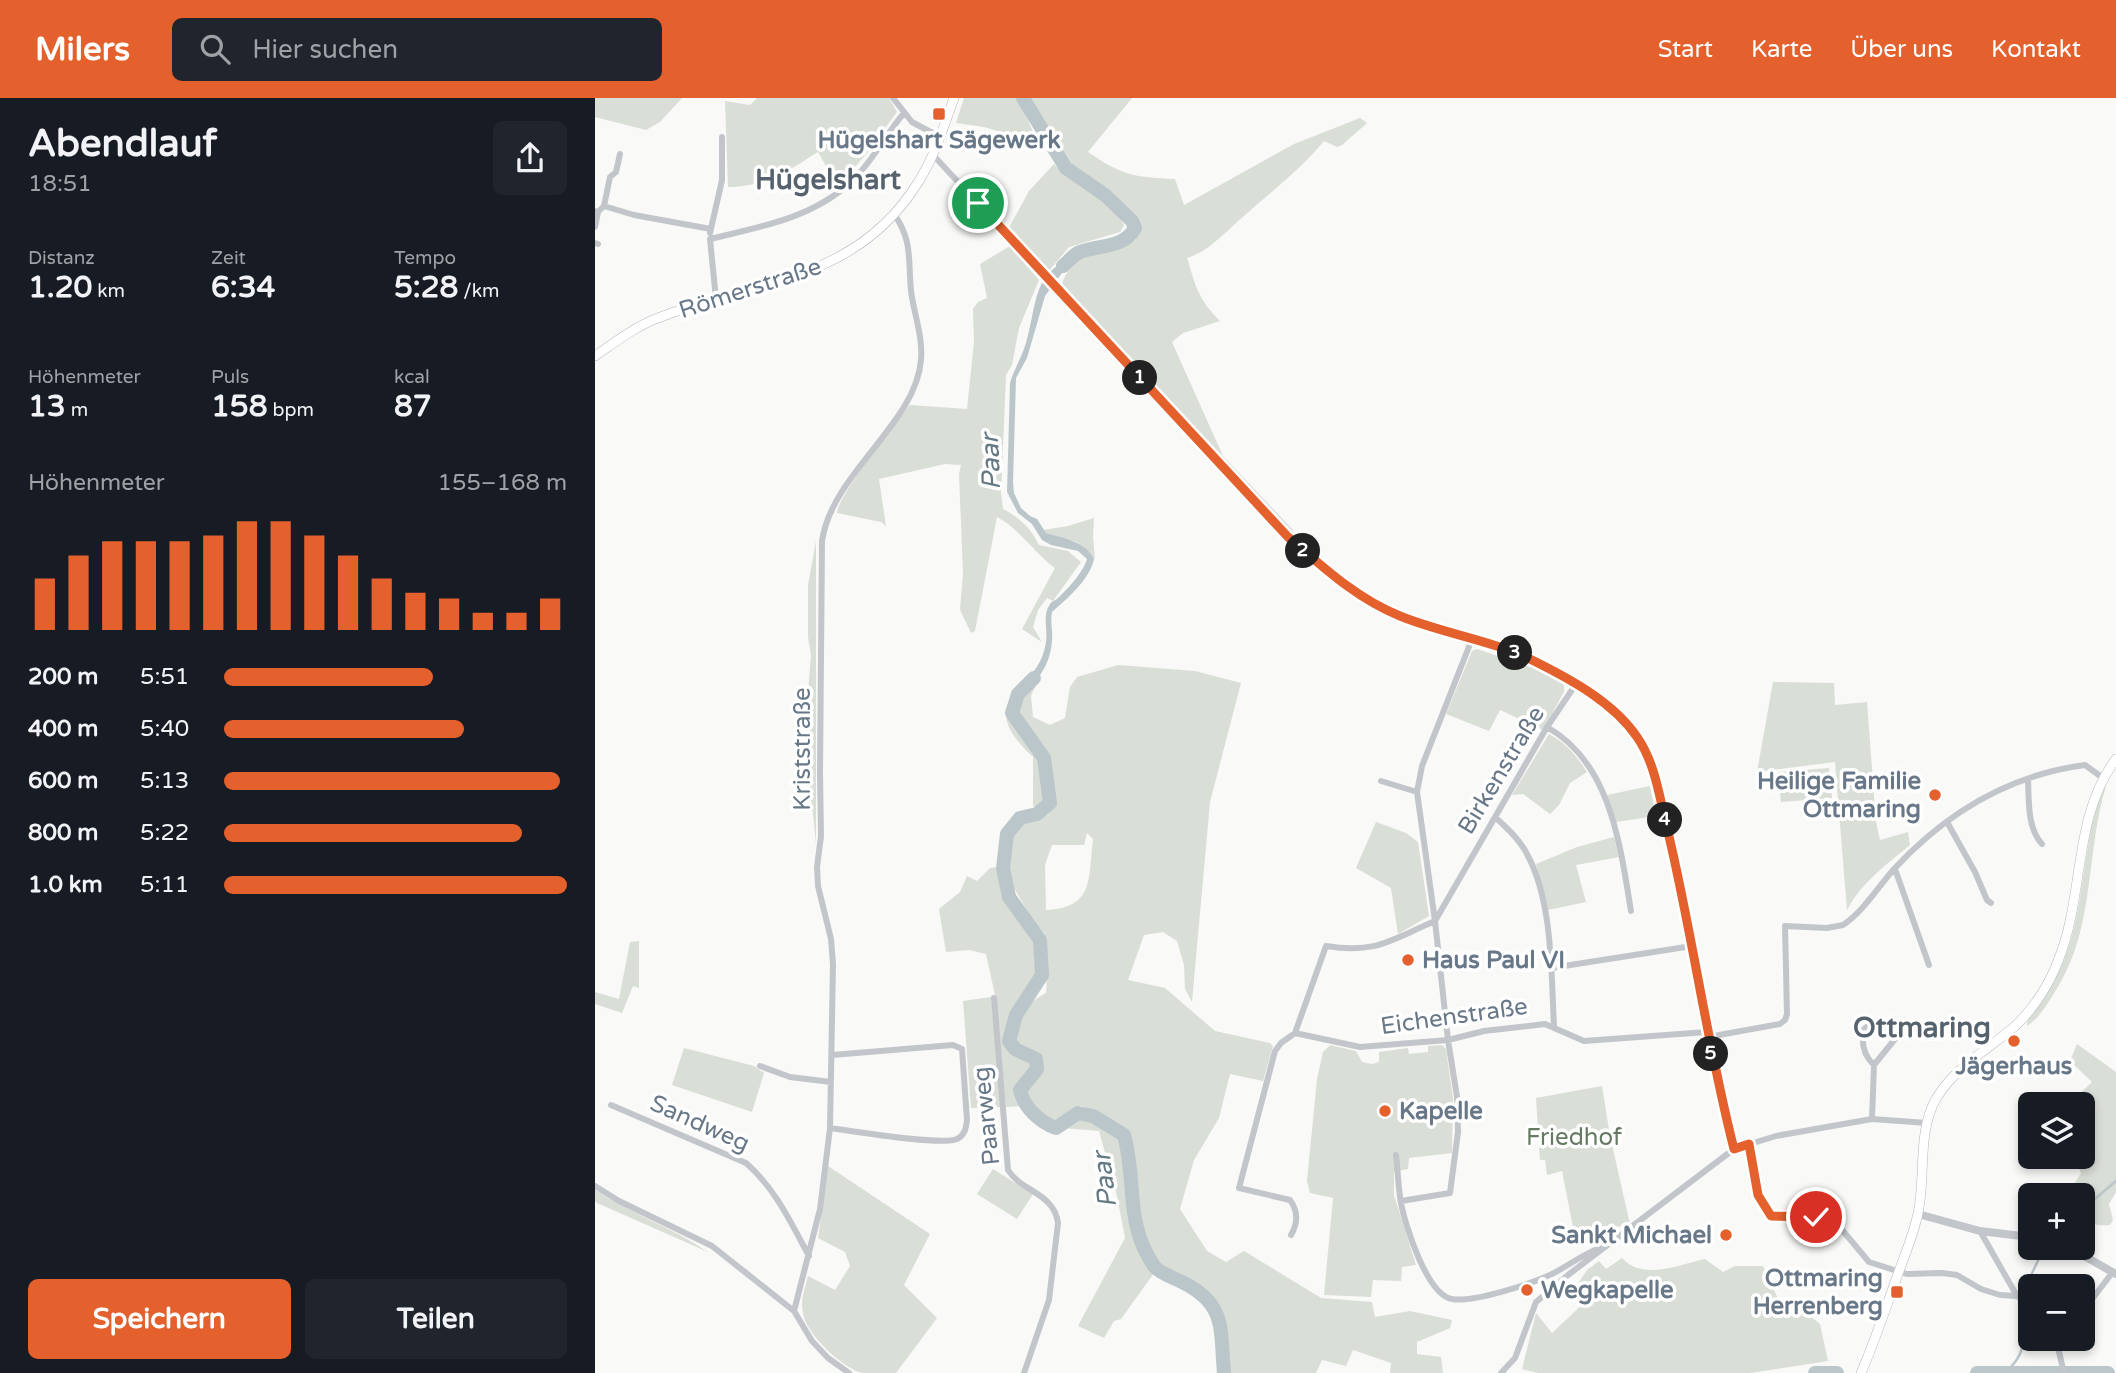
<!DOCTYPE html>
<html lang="de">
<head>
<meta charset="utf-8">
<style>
  :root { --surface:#171b24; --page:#20242c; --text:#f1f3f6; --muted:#9ea1a6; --accent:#e4612d }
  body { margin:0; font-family:"Varela Round",sans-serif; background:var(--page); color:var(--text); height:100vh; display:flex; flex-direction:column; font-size:26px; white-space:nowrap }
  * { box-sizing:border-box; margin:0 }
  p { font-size:23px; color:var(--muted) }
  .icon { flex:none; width:38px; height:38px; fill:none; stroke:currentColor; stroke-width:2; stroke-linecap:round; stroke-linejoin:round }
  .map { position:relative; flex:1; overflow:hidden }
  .details { display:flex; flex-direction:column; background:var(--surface); width:595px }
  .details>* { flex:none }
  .buttons { position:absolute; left:1423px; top:994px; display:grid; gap:14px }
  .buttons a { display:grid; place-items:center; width:77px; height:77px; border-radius:10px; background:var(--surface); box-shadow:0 4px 10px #0003; font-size:35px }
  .pin { position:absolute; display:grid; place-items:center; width:60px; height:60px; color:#fff; margin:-30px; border:4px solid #fff; border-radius:50%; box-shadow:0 2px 7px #0007 }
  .km { position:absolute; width:35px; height:35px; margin:-18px; border-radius:50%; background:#222; color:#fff; font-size:19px; line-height:35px; text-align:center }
  .round { display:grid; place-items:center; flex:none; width:74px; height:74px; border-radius:10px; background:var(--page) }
  .head { display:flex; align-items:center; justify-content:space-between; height:119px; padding:0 28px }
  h1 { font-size:38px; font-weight:800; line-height:52px }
  .metrics { display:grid; grid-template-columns:repeat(3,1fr); gap:10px; height:119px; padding:7px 28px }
  .metrics div { display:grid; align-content:center }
  .metrics b { font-size:30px; font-weight:800 }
  .metrics small { font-size:19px; font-weight:400 }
  .metrics p { font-size:19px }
  .chart { height:196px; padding:14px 28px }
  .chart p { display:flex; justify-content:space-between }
  .chart svg { width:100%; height:126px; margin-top:7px; stroke:var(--accent); stroke-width:6 }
  .action { display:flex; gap:14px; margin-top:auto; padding:14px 28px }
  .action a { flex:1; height:80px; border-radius:10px; background:var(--accent); color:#fff; font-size:28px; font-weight:800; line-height:80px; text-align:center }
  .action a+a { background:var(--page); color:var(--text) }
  ul { padding:0 28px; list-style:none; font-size:23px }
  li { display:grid; grid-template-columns:112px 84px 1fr; align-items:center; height:52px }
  li i { height:18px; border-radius:9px; background:var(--accent) }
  header { display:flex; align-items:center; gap:42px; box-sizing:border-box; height:98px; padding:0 35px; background:var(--accent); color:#fff }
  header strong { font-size:33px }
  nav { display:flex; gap:38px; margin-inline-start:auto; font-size:24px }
  .search { width:490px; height:63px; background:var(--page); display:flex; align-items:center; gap:18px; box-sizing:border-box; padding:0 24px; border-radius:10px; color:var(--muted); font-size:26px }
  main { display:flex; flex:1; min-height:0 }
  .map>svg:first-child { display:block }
  .green { fill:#d9ded6; fill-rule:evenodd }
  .water { fill:#bbc6cb }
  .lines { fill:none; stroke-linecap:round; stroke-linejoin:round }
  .stream { stroke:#bbc6cb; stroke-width:2.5 }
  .river { stroke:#bbc6cb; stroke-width:14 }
  .secondary-casing { stroke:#b5babf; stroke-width:10 }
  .minor { stroke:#c2c6cb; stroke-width:6 }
  .tertiary { stroke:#c2c6cb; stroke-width:8 }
  .secondary { stroke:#fff; stroke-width:9 }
  .route-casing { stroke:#fff; stroke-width:14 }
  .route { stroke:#e4612d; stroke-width:9 }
  .poi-dot { fill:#e4612d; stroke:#fff; stroke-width:2.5 }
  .labels { text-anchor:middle; stroke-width:7; stroke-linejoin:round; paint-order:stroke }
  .poi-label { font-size:24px; font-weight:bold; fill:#687888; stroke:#fff; text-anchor:end }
  .street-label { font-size:24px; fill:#687888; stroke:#fff }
  .park-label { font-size:24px; fill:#667a63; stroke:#fff }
  .water-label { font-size:26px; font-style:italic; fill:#647983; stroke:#fff }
  .quarter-label { font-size:28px; font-weight:bold; fill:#56626d; stroke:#fff }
</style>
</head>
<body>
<header>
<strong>Milers</strong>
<div class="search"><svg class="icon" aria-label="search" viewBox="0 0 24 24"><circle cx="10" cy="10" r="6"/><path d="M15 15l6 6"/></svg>Hier suchen</div>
<nav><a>Start</a><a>Karte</a><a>Über uns</a><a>Kontakt</a></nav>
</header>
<main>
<section class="details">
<div class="head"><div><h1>Abendlauf</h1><p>18:51</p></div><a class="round"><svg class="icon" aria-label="share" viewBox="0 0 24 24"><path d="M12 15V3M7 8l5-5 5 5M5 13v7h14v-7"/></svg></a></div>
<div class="metrics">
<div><p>Distanz</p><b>1.20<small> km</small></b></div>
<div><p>Zeit</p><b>6:34</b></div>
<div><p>Tempo</p><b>5:28<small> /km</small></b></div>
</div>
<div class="metrics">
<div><p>Höhenmeter</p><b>13<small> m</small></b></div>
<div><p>Puls</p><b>158<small> bpm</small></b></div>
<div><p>kcal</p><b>87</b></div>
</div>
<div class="chart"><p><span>Höhenmeter</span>155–168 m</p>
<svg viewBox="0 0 160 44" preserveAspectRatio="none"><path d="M5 44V26M15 44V18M25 44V13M35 44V13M45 44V13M55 44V11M65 44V6M75 44V6M85 44V11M95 44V18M105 44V26M115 44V31M125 44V33M135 44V38M145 44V38M155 44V33"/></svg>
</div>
<ul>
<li><b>200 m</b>5:51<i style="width:61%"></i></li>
<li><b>400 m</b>5:40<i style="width:70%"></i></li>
<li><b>600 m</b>5:13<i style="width:98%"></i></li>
<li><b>800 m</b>5:22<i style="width:87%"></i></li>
<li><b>1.0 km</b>5:11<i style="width:100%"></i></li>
</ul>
<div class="action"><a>Speichern</a><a>Teilen</a></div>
</section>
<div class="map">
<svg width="1521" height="1275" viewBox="0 0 1521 1275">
  <rect width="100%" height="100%" fill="#f9f9f7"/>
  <!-- green -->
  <path class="green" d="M0 0H87L65 24 51 32 0 19Z
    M162 0H294L302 14 272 55 243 89 223 54C191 74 172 88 133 89L130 3 155 7Z
    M369 0H423L440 38 446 46 389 29 361 25Z
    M436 0H537L493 54C528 78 539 79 580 81L589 107 699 46 765 20 772 25 747 47 742 49 729 43C706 71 676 94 649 118 631 133 615 153 592 160 601 189 603 201 625 223L588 235 577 244 628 358 698 432V436L675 417 468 192C466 183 470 178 475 171 491 149 518 151 541 142V127L537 118 507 90 479 69Z
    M459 66C479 90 512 95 529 127L525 134 474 149 453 174 412 133 434 93Z
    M415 148 444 182 424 230 417 267 411 277 406 395 408 411C425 420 435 429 444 447L473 453 486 464 458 503 452 500 443 512 438 529 447 544 427 531 460 470C439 455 425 431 402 419L380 533 376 535 365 512 368 475 364 376 366 367 350 366 284 381 291 428 286 424 242 415C244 396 300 326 315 307L372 311 379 244 378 211 383 204 392 200 385 166Z
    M499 420 498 439 500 461 482 444 451 435 448 432 473 428Z
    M221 443V746L217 706 209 683 206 653 207 628 213 594 216 557 213 539V487Z
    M882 551 938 570 969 586V594L948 632 905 612 894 633 851 616 877 553Z
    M523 567 600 573 646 585 615 704 597 904 590 891 589 867 582 843 568 834 549 837 533 882 570 890 620 933 675 945 678 948 668 983 635 976 624 1020 599 1062 585 1111 612 1153 631 1164 649 1153 726 1200 777 1204 780 1219 815 1213 857 1222 855 1230 822 1244V1256L846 1259 848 1275H795L796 1265 758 1252 751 1268 727 1262 721 1275H634L625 1213 606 1190 557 1166 559 1175 526 1221 519 1223 509 1240 483 1228 530 1140 522 1098 504 1033 468 1030C479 1018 484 1018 500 1021L501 1013 486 1008 464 1021 455 1023 442 1014 428 994 448 972C449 948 431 956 419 941 427 917 428 907 451 895L453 862 450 836 436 819 416 785 411 770 416 735 425 725 454 716 438 708V659C416 638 398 617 424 590L428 597 444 580 436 598 438 619 455 627 470 620 475 589 482 579ZM492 735 498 741C493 780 500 810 451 812L450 767 457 747H489Z
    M1178 584 1239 585 1240 607 1272 604 1281 724 1285 742 1313 734 1315 747C1291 767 1267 784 1252 812L1240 664 1162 674Z
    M954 636C972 646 981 657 992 674L975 685 964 707 955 716 928 696 917 697Z
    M1234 670 1237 700 1186 704 1183 674Z
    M1055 688 1061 718 1021 724 1012 697Z
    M1511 688C1489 762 1502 833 1456 900 1449 911 1443 921 1432 928 1430 919 1459 882 1466 869 1484 830 1486 785 1494 743 1497 725 1499 702 1511 688Z
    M781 724 811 735 823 744 834 818 803 836 796 790 761 770Z
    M1019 739 1024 759 981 767 991 804 953 812 941 766 982 749Z
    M403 769 412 799 440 842 441 876 436 891 422 906 413 940 416 951 438 964 437 973C422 987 420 988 428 1008L411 1009 400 897 391 856 374 852 351 854 344 811 365 794 372 778 382 783 395 770Z
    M44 843V890L38 888 27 915 0 906V894L24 901 35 844Z
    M396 899 407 1009 376 1010 368 903Z
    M1482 946 1521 974V1094L1514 1106 1518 1122 1515 1127C1506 1128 1495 1127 1488 1121V1097H1472L1486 1075 1480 1061 1468 1059H1488V1006H1474L1497 984 1475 963Z
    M735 947 761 953 767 964 777 966 784 964V954L813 950 814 956 833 954V948L847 947 851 951 858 1000 857 1055 814 1060 813 1071 799 1074V1097L821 1167 807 1169 806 1183 778 1182 776 1199 729 1197 738 1100 715 1095 712 1083 722 981 728 954Z
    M89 950 159 968 169 975 157 1014 77 987Z
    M1007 988 1015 1038 1035 1126 980 1139 967 1073 952 1077 950 1062H945L941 1000Z
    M233 1068 335 1136 309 1187 342 1220 301 1275C291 1275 279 1275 268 1275 248 1271 211 1236 208 1215 205 1203 210 1190 213 1178L240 1192 255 1168 250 1154 223 1140Z
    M398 1071 438 1096 422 1121 382 1096Z
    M0 1092C36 1116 77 1129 113 1154L2 1105 0 1103Z
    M1027 1160C1048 1183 1083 1167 1110 1161L1128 1174 1140 1168H1168L1190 1216 1204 1209 1225 1226 1233 1263 1155 1275H943L927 1271 941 1215 957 1235 990 1204 980 1190 992 1172 1004 1163 1011 1171Z"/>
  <!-- water -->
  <path class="water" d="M482 155 450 198 432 260 421 280 418 384 419 395 426 410 435 418 442 421 451 435C468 440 490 443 499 461 495 481 472 501 457 514 455 524 458 533 457 543 455 567 444 581 427 597L424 590C438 576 448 564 451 544 453 532 447 517 455 506 458 502 459 504 463 500 473 491 489 473 492 461L483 453 456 447 447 442 437 426 423 415 412 394 415 285C419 271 427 259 431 245 444 200 435 180 482 155Z"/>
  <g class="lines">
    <!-- stream -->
    <path class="stream" d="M1488 1111 1521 1083
      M1428 1194 1449 1150
      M1411 1274C1437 1250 1426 1237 1425 1207"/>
    <!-- river -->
    <path class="river" d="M428 0 471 70 510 97 537 123 540 130C530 150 504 147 485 154 479 156 474 163 468 168
      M439 580 423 596 417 615 449 660 455 705 442 716 425 720 412 736 408 770 414 799 445 842 447 877 421 917 414 943 420 951 441 961 442 971 425 992C429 1009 444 1024 461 1030L483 1015 498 1018 529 1037C542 1083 529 1124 559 1168 564 1175 579 1180 587 1184 632 1206 625 1232 629 1275
      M1220 1275H1242
      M1382 1275H1513"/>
    <defs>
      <path id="secondary" d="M0 258C19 245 41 228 63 220 162 181 261 185 324 83 340 57 349 28 359 0
        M1266 1275C1280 1243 1291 1209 1303 1176 1310 1156 1319 1136 1323 1115 1331 1079 1322 1034 1341 1001 1359 970 1392 952 1419 929 1438 912 1454 887 1463 863 1490 798 1477 719 1521 661"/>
    </defs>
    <!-- secondary casing -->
    <use href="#secondary" class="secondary-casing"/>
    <!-- minor -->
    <path class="minor" d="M298 0 317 24 345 39
      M338 57 693 439C728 469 762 501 805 518 849 536 898 543 941 564 977 582 1019 605 1042 639 1060 665 1064 699 1071 729 1098 835 1112 944 1139 1051
      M9 108 15 79 21 74 25 56
      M0 113 3 114 9 108 39 117 116 131
      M0 129 3 114
      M115 135 127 82V39
      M0 145 3 146
      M121 201 115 141C165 129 218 120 257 83 278 63 291 36 309 15
      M952 629C1016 665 1025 747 1036 813
      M1433 681C1434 702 1432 730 1447 746
      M786 683 822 694
      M900 719C912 730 925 742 932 756 958 804 956 875 959 928
      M1352 724 1380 774 1392 802 1396 805
      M1300 771 1334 867
      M956 870 1097 848
      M399 900 413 1072C427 1094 459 1095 463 1125L454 1202 429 1275
      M700 935 731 848C782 856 795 842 840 823L952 629 981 586
      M1113 939 1185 926 1190 922 1192 916 1190 828 1232 830 1248 827C1268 814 1283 789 1299 771 1351 715 1413 677 1490 667L1508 680
      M165 968 195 979 236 984
      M16 1007 151 1065C180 1090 196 1125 214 1158
      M1277 1021 1279 967 1300 941 1290 926 1279 923 1269 931C1266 945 1268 957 1279 967
      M235 1030C258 1033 345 1048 362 1041 370 1037 371 1030 372 1022L367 951 358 947 237 957
      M1154 1046 1163 1097 1176 1118 1234 1120 1243 1127 1274 1164 1312 1176 1347 1175 1362 1177 1386 1191 1405 1197 1422 1198
      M801 1057C803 1073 803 1089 806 1105 810 1127 832 1197 857 1201 878 1205 935 1186 955 1177 973 1168 988 1156 1007 1149
      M0 1088 24 1103 117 1148 199 1213 217 1243 233 1260 254 1275
      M806 1103 855 1095 863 1034 862 999 853 942 840 823 822 694 827 668 877 541
      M1385 1133 1422 1198 1435 1207
      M696 1137C703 1125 703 1113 695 1102L644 1090 680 953 686 945 700 935 765 949 853 942 889 933 950 926 989 943 1112 934
      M199 1213 225 1111 235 1030 238 866 236 841 223 788 222 769 226 738 225 675 227 443C237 375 321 326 326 262 328 238 319 216 316 193 313 162 318 143 299 116
      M1488 1213 1517 1175
      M1461 1241 1469 1275
      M906 1275 920 1260 941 1204 973 1177 1139 1051 1181 1038 1277 1021 1332 1025"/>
    <!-- tertiary -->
    <path class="tertiary" d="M1323 1116 1385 1133 1435 1139
      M1475 1150 1521 1176"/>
    <!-- secondary -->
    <use href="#secondary" class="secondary"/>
  </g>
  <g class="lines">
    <defs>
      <path id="route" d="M383 105 693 439C728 469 762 501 805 518 849 536 898 542 941 564 977 582 1019 605 1042 639 1061 666 1065 703 1073 734 1098 839 1112 946 1139 1051L1154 1046 1163 1097 1176 1118 1221 1119"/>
    </defs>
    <!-- route casing -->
    <use href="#route" class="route-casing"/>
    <!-- route -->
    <use href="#route" class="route"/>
  </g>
  <!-- markers -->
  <g class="poi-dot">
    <rect x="337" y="9" width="14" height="14" rx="3.5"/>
    <circle cx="1340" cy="697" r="7"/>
    <circle cx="813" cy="862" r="7"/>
    <circle cx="1419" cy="943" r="7"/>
    <circle cx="790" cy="1013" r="7"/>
    <circle cx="1131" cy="1137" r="7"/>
    <circle cx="932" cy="1192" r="7"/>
    <rect x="1295" y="1187" width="14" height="14" rx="3.5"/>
  </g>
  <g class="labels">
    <!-- poi labels -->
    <g class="poi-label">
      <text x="344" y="50" text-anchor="middle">Hügelshart Sägewerk</text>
      <text x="1326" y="691">Heilige Familie<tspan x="1326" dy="28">Ottmaring</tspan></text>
      <text x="827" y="870" text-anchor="start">Haus Paul VI</text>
      <text x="1419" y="976" text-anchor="middle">Jägerhaus</text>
      <text x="804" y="1021" text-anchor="start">Kapelle</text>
      <text x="1117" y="1145">Sankt Michael</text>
      <text x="1288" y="1188">Ottmaring<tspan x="1288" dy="28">Herrenberg</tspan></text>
      <text x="946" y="1200" text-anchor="start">Wegkapelle</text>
    </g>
    <!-- street labels -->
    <g class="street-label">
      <text transform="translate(155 190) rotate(-18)" y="8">Römerstraße</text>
      <text transform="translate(207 651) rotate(-90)" y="8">Kriststraße</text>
      <text transform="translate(906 672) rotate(-59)" y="8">Birkenstraße</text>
      <text transform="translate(859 918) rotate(-8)" y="8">Eichenstraße</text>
      <text transform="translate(391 1018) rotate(-96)" y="8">Paarweg</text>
      <text transform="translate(105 1025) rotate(24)" y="8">Sandweg</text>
    </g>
    <!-- park labels -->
    <g class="park-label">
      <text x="979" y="1047">Friedhof</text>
    </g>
    <!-- water labels -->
    <g class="water-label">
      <text transform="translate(395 364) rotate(-92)" y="9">Paar</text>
      <text transform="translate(509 1082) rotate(-97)" y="9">Paar</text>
    </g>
    <!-- quarter labels -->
    <g class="quarter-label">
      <text x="233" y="91">Hügelshart</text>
      <text x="1327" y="939">Ottmaring</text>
    </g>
  </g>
</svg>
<div class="buttons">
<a><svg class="icon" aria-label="layers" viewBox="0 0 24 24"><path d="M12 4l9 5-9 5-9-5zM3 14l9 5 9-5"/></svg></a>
<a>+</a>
<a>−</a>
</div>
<div class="pin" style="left:383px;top:105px;background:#1e9e55"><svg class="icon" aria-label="arrive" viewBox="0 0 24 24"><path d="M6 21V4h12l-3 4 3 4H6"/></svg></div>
<div class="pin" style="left:1221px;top:1119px;background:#d93025"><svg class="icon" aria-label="check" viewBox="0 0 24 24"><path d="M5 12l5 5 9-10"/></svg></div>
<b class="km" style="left:545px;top:280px">1</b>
<b class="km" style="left:708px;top:453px">2</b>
<b class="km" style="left:920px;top:555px">3</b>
<b class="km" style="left:1070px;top:722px">4</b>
<b class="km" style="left:1116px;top:956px">5</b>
</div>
</main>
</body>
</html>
